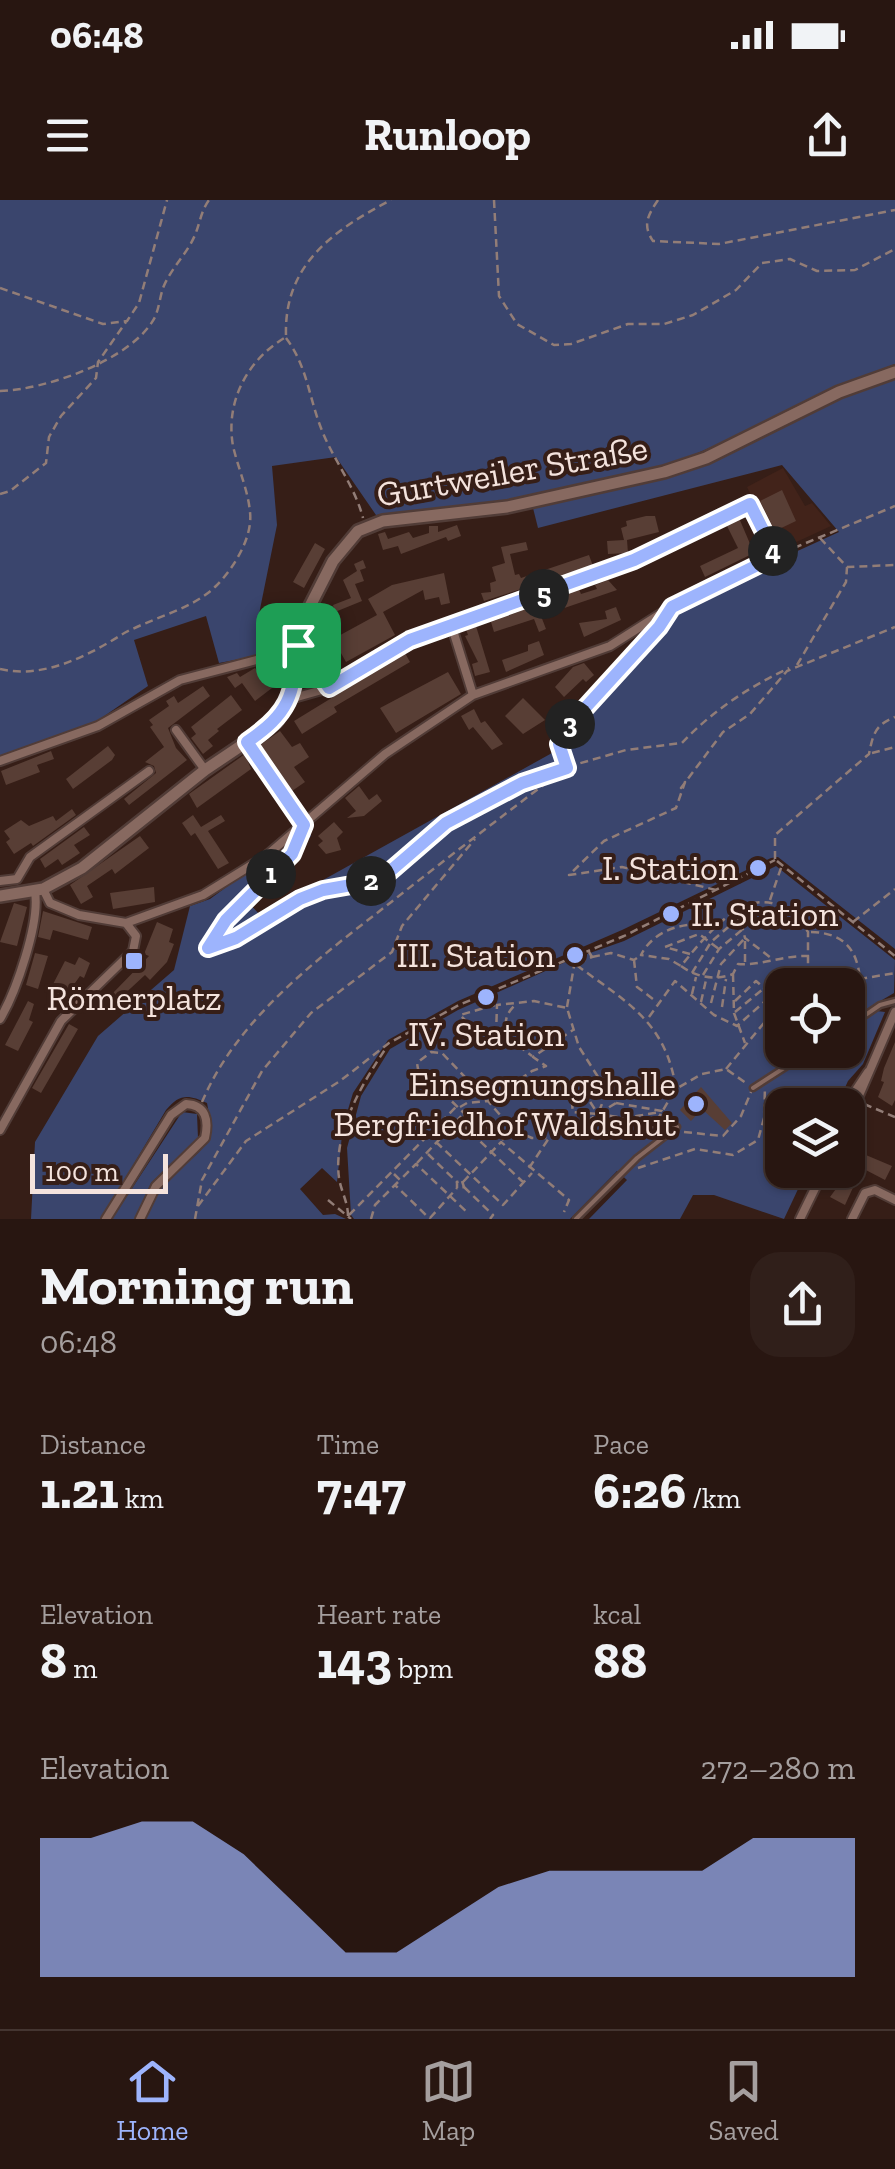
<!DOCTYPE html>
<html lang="en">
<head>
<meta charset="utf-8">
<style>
  :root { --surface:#281611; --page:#301f1a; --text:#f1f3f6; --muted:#a59f9f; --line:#443531; --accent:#9db4fd }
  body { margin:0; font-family:"Zilla Slab",serif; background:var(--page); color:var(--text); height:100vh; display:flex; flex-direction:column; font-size:38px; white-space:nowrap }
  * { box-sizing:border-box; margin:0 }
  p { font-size:32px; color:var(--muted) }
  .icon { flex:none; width:55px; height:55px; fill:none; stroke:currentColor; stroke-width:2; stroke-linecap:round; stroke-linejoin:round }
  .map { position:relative; height:1019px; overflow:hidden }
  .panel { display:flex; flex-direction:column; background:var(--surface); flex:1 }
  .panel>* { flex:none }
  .controls { position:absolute; left:765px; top:768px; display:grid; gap:20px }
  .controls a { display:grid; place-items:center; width:100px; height:100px; border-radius:20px; background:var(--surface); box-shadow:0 2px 8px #0004,0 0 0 2px var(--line); font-size:50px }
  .scale { position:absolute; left:30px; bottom:25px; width:138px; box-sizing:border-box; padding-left:10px; border:5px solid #f4e3dd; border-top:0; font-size:28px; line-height:35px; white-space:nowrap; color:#f4e3dd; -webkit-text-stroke:8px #361e17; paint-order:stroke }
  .pin { position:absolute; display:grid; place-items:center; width:85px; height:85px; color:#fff; margin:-42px; border-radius:20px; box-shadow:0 5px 15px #0006 }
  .km { position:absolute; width:50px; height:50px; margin:-25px; border-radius:50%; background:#222; color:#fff; font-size:28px; line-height:50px; text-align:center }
  .round { display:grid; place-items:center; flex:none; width:105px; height:105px; border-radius:30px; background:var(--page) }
  .summary { display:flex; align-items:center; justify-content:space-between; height:170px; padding:0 40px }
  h1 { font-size:55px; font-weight:700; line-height:75px }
  .metrics { display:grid; grid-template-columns:repeat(3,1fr); gap:15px; height:170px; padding:10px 40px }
  .metrics div { display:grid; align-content:center }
  .metrics b { font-size:50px; font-weight:700 }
  .metrics small { font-size:28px; font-weight:400 }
  .metrics p { font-size:28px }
  .chart { height:280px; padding:20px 40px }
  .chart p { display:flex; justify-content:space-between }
  .chart svg { width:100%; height:180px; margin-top:10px; fill:var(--accent); opacity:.7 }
  .status { display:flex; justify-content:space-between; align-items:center; height:70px; padding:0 50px; background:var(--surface); direction:ltr }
  .status svg { height:28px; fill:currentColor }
  header { display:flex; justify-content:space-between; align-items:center; height:130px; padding:0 40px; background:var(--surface); font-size:45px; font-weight:700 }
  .menu { display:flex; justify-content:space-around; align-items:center; height:140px; border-top:2px solid var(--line); background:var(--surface); font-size:28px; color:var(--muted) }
  .menu a { display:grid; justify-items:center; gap:5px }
  .menu .active { color:var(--accent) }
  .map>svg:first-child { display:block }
  .built { fill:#42231a }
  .green { fill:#3a456d }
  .building { fill:#583e35 }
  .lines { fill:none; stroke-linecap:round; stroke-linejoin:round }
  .lane-casing { stroke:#513c37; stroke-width:9 }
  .street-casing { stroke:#513c37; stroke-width:12 }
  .secondary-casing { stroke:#513c37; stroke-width:16 }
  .path { stroke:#927d77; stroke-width:2.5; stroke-dasharray:8 5; stroke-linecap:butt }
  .lane { stroke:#876960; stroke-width:4 }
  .street { stroke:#876960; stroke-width:8 }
  .secondary { stroke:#876960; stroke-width:11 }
  .route-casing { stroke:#fff; stroke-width:20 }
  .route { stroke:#9db4fd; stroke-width:12 }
  .poi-dot { fill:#9db4fd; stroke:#361e17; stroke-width:4 }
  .labels { text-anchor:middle; stroke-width:8; stroke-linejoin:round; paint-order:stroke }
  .street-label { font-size:35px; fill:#f4e3dd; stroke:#361e17 }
  .poi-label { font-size:35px; fill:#f4e3dd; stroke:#361e17; text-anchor:end }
</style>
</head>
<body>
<div class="status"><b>06:48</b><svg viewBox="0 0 49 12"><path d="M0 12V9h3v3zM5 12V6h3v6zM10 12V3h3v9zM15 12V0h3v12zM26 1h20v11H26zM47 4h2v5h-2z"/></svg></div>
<header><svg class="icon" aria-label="menu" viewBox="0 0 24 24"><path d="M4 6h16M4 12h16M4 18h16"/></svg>Runloop<svg class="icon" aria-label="share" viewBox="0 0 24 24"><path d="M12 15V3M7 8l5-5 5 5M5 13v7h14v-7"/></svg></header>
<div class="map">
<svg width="895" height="1019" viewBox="0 0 895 1019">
  <rect width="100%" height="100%" fill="#361e17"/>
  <!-- built -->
  <path class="built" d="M783 268 805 306 812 303 831 326 777 351 747 287Z"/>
  <!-- green -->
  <path class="green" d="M0 0H895V164C814 194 738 242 656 268 566 297 470 304 376 315L336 257 272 266 277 325 257 424 259 435 288 443 277 452 219 463 206 416 134 440 148 486 97 521 0 557Z
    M895 174V749L778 657 771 658 622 730 458 801 388 840 353 893 343 926 337 982 322 968 300 989 323 1015 335 1014 346 1019H145C152 1002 162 983 176 971 192 958 205 951 212 930L207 903C188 894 179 894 166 910L101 1019H31L35 942 98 836 174 770 190 706 210 699 307 628 311 636 249 703 260 715 552 553 601 492 686 402 839 332 782 265 538 328 533 308 665 277 841 195Z
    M776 666 895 760 894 793 848 820V785H782V850H801L788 859 801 870 817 850H848V830L877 811 885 812 863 864 848 881 837 905H782V970H807L784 1019 714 995H693L680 1019H589L627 980 617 971 570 1019H354L351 1015 347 948 361 896 390 849 458 810 570 760 624 741Z
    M182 912 197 914 198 938 151 983 135 1019H112Z"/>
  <!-- building -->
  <path class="building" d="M782 290 796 321 775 331 760 301Z
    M646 316H655L659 332 627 340 628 353 608 354 607 341 624 340 621 328 627 326 626 321Z
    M739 318 754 353 705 377 700 366 738 348 726 324Z
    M457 325 461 336 448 341 446 337 401 354 398 346 383 350 378 334 385 332 388 339 409 332 413 338 429 333V326H438V332Z
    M526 342 528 350 510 354 515 375 519 374 521 378 589 355 593 366 484 401 481 393 491 392 490 383 496 381 492 367 505 363 501 347Z
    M315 343 325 349 304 388 293 382Z
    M363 360 366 368 360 370 364 381 355 384 362 401 335 412 333 405 351 398 343 380 357 371 354 364Z
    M444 373 450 403 441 405 439 397 425 400 423 390 383 412 395 435 346 462 333 439 377 415 368 399 392 385Z
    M608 380 617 390 541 416 546 429 539 432 534 419 494 432 491 422 579 389 581 394 597 389 595 385Z
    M616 407 621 420 584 437 579 423 607 419 605 411Z
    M476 426 490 472 475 476 472 464 478 462 465 436 468 435 466 429Z
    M539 441 544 455 506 472 502 460 528 451V445Z
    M405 453 410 462 334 507 337 512 302 534 294 521Z
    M584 463 594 475 586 482 583 479 564 497 555 487 573 467Z
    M255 468 272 488 255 501 242 483 235 488 227 477 237 473 240 477Z
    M448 472 461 494 396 533 380 508Z
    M203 486 210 496 168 528 176 548 187 560 129 605 124 599 156 573 154 566 145 562 164 547 150 527 153 525 149 520 169 506 166 501 174 496 178 503Z
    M231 495 242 510 217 529 219 531 208 540 213 546 203 554 191 538 196 534 191 527Z
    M523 498 545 520 523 534 505 516Z
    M474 509 481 523 485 521 503 544 492 550 473 527 469 530 461 516Z
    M280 531 292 547 300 543 309 557 294 567 305 582 292 591 260 545Z
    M108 546 115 555 112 560 73 589 66 579Z
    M51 551 54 559 37 565 40 572 6 585 1 571Z
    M245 554 251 569 197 608 189 594Z
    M359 586 369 600 377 594 382 601 364 616 347 618 356 611 345 598Z
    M72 609 76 615 33 646 31 643 14 654 6 642 10 639 4 631 21 620 29 626 53 616 56 621Z
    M193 615 201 627 221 615 225 621 208 631 229 663 218 669 195 633 191 636 182 623Z
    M334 622 343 632 337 638 341 650 326 654 318 645 323 641 318 636Z
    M84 627 90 635 74 645 80 653 62 665 58 659 45 668 40 659Z
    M140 636 149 648 115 674 112 669 87 686 93 697 81 704 70 685Z
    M154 687 155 702 113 709 110 693Z
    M14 703 27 707 17 746 0 742Z
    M43 711 92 727 88 740 53 730 50 740 38 737Z
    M157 722 173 729 169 742 174 744 167 762 150 780 145 775 118 800 112 794 149 756 144 754Z
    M35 753 48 756 38 789 26 785Z
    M79 757 90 763 84 778 80 776 65 797 50 790 65 761 75 765Z
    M28 801 34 804 29 820 33 822 18 851 5 845Z
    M69 824 78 829 41 893 32 888Z
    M895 842V900L892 906 878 897 884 882 881 881 884 868Z
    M701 887 732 923 725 930 702 909 691 921 680 910Z
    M854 950 892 966 885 980 862 968 845 1005 830 997 852 967 848 963Z"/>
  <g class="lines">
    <defs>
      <path id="lane" d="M848 827 880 805 895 801
        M753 888 812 850
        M576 1019 637 958 677 927"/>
      <path id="street" d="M451 424 473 495
        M176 530 205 570
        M247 542 304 625
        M0 561 98 526 180 480 276 455 297 457
        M0 681 17 679 30 657 149 571
        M43 689 50 703 79 715 126 723 203 695 266 656 385 554 473 495 610 446 684 399 776 356 751 304 634 361 410 441 329 488 290 499
        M0 819C16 792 40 723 35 692
        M846 905 868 872
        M848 921 895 812
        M0 930 61 821 133 751 136 736 126 723
        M106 1019 171 915 186 904C206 905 209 920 205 938L156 986 140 1019
        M800 1019 824 970
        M852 1019 865 993 875 990 895 1000"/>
      <path id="secondary" d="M0 696 43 689 82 668 205 570 276 522 290 499 304 418 333 361 358 331 383 321 507 307 664 272 706 258 839 192 895 172"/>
    </defs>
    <!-- lane casing -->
    <use href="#lane" class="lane-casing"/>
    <!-- street casing -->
    <use href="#street" class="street-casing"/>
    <!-- secondary casing -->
    <use href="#secondary" class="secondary-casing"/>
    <!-- path -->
    <path class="path" d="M494 0 499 96 517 124 554 145 571 144 628 124H664L693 115 736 90 762 63 790 59 817 71 855 70 895 49
      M658 0C648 15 642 25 653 41L719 44 895 10
      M0 88 103 124 127 121 139 103 167 0
      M286 135C284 64 334 30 391 0
      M286 138C308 167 309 200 323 233 335 262 355 287 363 318
      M0 191C44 190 133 160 155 117 159 108 160 97 163 88 171 68 187 54 195 35 200 23 201 11 209 0
      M0 294 10 291 46 263 49 237 61 216 96 178 98 162 126 122
      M820 338 847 367 895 365
      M782 353 895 306
      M660 425 566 529 559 544 567 567 626 550 682 543C712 511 749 487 789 468
      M306 457 325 483
      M797 465 846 382 847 367
      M0 469C42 479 86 457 121 435 150 418 192 410 216 386 233 369 253 338 250 312 248 290 238 268 233 246 225 201 248 159 286 137
      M872 553 895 547
      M775 659V635L869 554C873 534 875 525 895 517
      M777 661 895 756
      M716 690 622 667 569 675 604 641 676 608 685 582 681 588 723 532 750 514 787 471 895 427
      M770 700 782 665
      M738 710 745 738 771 758
      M853 722 895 689
      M713 727C688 719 653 730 641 755L669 759 681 766C715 724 762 666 808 732V769L796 785
      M811 732C843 733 857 748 860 779
      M589 752 592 757 575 764C626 802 666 821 676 889L702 874 726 869 746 883
      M690 754 665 747 699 734 719 749
      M592 757 611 753 634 760 640 756
      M634 760 637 787 657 802
      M745 762V740
      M681 766C696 777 715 781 733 774L738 764C761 766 783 755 809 756
      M692 773 711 742 740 717
      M733 774 734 813 745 843
      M703 775 719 749 743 729
      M802 779 858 783
      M692 794 696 777
      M735 801 756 781 780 802
      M701 802 706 780
      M711 803 721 764 745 738
      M848 803 860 779 895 773
      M495 805 460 815 475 830 510 839 532 856
      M567 807 574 766
      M722 807 726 779
      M735 812 763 789
      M649 817 675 781 714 815 737 826 772 795
      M765 824 782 828
      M496 835 497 805 534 801 567 808 579 847 607 891 598 914 573 912 571 896 583 891 598 914 625 918 660 912
      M509 838C504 824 504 816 515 805
      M726 869 782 801
      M202 902C238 817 319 758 390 703 448 657 508 612 567 567L522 583 446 623 380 680 323 690 300 699 236 738 207 748 225 720 292 653 296 643
      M616 903 662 911 674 924
      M864 904 895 917
      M460 907 467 903 488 901 513 930 502 940
      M596 920 614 925 653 927 675 890
      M464 927 454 924 464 913 475 917 493 933
      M514 930 532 938H549
      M684 932 723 936 741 916 751 892
      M436 942 503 1005 532 973
      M428 954 457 982
      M417 963 453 925
      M529 968 549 938 569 932 616 903 608 893
      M638 968 695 949 733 955 758 940 764 918 765 887
      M394 974 400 980 416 964 469 1014
      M462 981 464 987 457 988V982Z
      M398 982 395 985 430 1019
      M463 982 501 942 569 1000 564 1012
      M524 983 465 927 464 913 418 869 417 863 431 852 442 853 488 901 532 871 546 866 533 857 573 830
      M464 987 493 1015 490 1019
      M328 1000 351 1019
      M198 1006 246 941 340 881 389 843 459 805 624 736 775 660
      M349 1015 456 907
      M348 1016C348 1002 341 991 339 978 333 932 362 884 386 848
      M430 1018 457 988
      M195 1019 202 980 262 871 311 813 392 752 402 726 475 639
      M371 1019 375 1005 395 985"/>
    <!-- lane -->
    <use href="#lane" class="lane"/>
    <!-- street -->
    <use href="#street" class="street"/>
    <!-- secondary -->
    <use href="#secondary" class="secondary"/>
  </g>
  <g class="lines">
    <defs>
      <path id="route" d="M750 304 776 356 672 407 659 427 566 529 559 544 567 568 522 583 446 623 380 680 323 690 300 699 236 738 208 748 226 720 292 654 304 625 247 542C289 513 294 497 298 445L329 488 410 440 634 360Z"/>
    </defs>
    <!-- route casing -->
    <use href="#route" class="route-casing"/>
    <!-- route -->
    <use href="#route" class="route"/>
  </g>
  <!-- markers -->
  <g class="poi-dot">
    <circle cx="758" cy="668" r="10"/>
    <circle cx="671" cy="714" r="10"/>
    <circle cx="575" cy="755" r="10"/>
    <rect x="124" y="751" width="20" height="20" rx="5"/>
    <circle cx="486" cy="797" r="10"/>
    <circle cx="696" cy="904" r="10"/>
  </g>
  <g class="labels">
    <!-- street labels -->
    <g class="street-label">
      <text transform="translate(512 271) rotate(-10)" y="12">Gurtweiler Straße</text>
    </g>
    <!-- poi labels -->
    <g class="poi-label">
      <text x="738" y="680">I. Station</text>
      <text x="691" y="726" text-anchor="start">II. Station</text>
      <text x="555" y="767">III. Station</text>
      <text x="134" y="810" text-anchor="middle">Römerplatz</text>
      <text x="486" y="846" text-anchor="middle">IV. Station</text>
      <text x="676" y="896">Einsegnungshalle<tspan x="676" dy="40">Bergfriedhof Waldshut</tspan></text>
    </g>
  </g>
</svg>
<div class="controls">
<a><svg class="icon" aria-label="locate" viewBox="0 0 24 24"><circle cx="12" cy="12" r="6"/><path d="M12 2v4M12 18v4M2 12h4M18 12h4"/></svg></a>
<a><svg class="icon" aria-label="layers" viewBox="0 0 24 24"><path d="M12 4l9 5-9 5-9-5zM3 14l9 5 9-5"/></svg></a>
</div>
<div class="scale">100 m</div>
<div class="pin" style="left:298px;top:445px;background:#1e9e55"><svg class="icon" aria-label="arrive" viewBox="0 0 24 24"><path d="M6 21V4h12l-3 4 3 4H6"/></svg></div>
<b class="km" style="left:271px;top:674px">1</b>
<b class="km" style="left:371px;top:681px">2</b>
<b class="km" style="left:570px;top:524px">3</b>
<b class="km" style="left:773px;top:351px">4</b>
<b class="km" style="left:544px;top:394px">5</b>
</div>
<section class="panel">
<div class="summary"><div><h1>Morning run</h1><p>06:48</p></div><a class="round"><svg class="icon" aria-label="share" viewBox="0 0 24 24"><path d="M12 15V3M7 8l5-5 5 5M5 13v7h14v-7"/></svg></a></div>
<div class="metrics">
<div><p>Distance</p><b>1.21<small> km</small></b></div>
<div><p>Time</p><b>7:47</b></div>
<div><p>Pace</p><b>6:26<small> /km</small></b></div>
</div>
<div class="metrics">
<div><p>Elevation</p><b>8<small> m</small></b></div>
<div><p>Heart rate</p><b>143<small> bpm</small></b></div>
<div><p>kcal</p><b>88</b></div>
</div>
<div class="chart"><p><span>Elevation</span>272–280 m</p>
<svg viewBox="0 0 160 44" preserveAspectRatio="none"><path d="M0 44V10L10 10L20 6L30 6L40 14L50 26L60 38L70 38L80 30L90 22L100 18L110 18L120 18L130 18L140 10L150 10L160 10V44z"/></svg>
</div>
</section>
<nav class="menu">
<a class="active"><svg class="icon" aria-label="home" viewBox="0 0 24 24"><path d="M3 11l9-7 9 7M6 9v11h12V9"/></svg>Home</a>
<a><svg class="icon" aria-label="map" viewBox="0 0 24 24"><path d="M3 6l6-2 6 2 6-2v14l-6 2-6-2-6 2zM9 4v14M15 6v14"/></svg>Map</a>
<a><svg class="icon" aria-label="saved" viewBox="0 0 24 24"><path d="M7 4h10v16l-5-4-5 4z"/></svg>Saved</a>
</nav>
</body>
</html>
